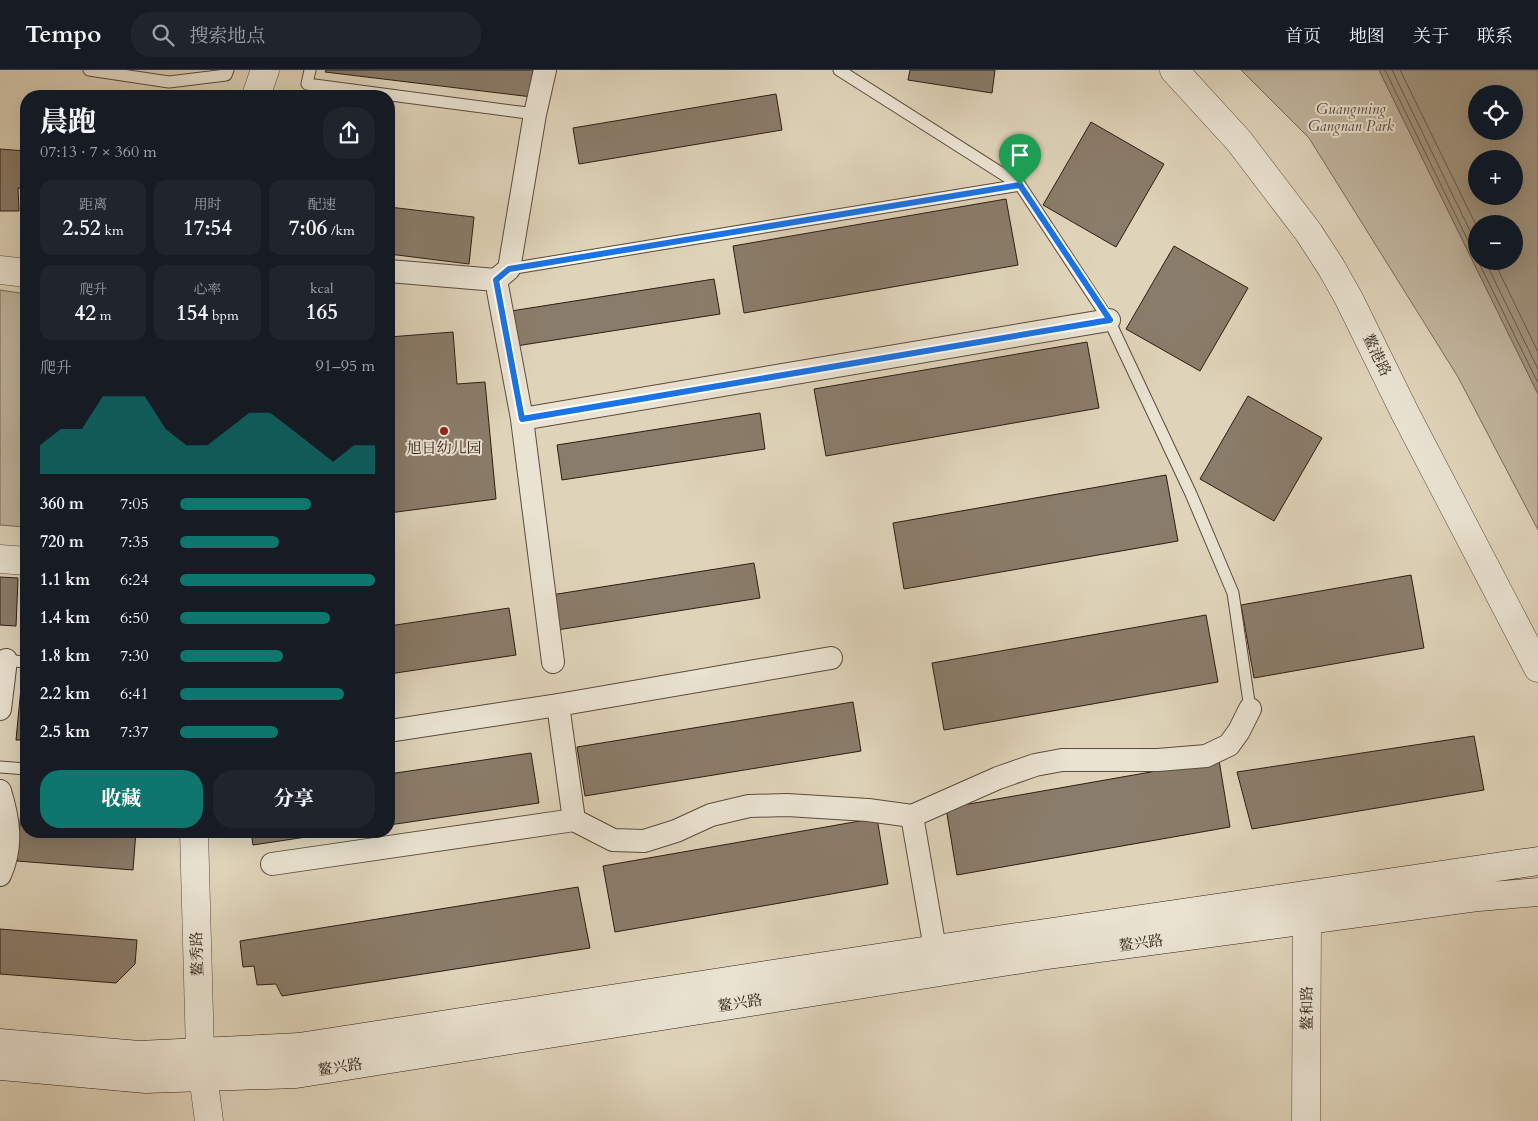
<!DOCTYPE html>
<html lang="zh">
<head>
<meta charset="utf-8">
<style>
  :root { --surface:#171b24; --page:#20242c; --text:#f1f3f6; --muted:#9ea1a6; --line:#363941; --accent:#0f766e }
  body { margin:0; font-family:Cardo,"Noto Serif SC",serif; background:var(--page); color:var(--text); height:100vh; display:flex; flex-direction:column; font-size:19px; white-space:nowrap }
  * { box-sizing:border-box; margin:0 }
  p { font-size:16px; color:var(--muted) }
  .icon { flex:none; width:28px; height:28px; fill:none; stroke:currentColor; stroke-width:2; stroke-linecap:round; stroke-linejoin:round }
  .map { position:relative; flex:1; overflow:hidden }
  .details { position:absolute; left:20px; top:20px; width:375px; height:748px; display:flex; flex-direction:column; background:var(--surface); border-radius:20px; box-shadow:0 5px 20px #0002 }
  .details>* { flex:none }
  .fabs { position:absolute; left:1468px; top:15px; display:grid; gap:10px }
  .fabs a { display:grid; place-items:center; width:55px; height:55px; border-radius:50%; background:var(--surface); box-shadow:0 5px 20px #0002; font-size:25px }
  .pin { position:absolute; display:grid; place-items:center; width:42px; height:42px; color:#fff; margin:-51px -21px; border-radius:50% 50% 50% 0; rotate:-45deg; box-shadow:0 0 5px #0007 }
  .pin .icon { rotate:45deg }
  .round { display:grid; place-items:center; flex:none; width:52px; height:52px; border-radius:20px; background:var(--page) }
  .overview { display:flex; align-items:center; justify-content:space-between; height:85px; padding:0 20px }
  h1 { font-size:28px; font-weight:800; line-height:38px }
  .metrics { display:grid; grid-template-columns:repeat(3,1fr); gap:8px; height:85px; padding:5px 20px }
  .metrics div { display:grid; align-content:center; border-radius:12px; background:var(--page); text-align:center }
  .metrics b { font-size:21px; font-weight:800 }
  .metrics small { font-size:14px; font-weight:400 }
  .metrics p { font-size:14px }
  .chart { height:140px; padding:10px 20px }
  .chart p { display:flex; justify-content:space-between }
  .chart svg { width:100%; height:90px; margin-top:5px; fill:var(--accent); opacity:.7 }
  .button { display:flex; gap:10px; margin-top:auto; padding:10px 20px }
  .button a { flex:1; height:58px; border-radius:20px; background:var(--accent); color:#fff; font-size:20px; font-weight:800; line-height:58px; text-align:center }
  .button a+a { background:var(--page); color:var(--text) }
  ul { padding:0 20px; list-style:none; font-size:16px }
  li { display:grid; grid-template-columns:80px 60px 1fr; align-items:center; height:38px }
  li i { height:12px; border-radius:6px; background:var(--accent) }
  header { display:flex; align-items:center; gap:30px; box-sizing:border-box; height:70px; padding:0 25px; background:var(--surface); border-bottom:1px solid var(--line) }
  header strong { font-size:24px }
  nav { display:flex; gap:28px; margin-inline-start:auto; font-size:18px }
  .search { width:350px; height:45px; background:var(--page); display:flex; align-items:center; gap:12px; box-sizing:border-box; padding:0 18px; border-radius:20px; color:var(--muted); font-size:19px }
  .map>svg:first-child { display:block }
  .green { fill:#c1b59e; stroke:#776958 }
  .water { fill:#a29681; stroke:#736655; fill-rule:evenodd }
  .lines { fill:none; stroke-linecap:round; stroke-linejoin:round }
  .shore { stroke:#685a4a; stroke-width:1 }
  .building { fill:#8a7c6a; stroke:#2d1d13 }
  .service-casing { stroke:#5a4b3d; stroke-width:13 }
  .minor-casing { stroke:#5a4b3d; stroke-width:24 }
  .tertiary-casing { stroke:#5a4b3d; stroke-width:29 }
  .secondary-casing { stroke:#2d1d13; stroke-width:29 }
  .service { stroke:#eae3d2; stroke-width:11 }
  .minor { stroke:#eae3d2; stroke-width:22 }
  .tertiary { stroke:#eae3d2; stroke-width:28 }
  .secondary { stroke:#eae3d2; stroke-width:28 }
  .route-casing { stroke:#fff; stroke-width:10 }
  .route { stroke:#1a73e8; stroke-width:6 }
  .poi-dot { fill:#8f2418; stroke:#eae3d2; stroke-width:2 }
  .labels { text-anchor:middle; stroke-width:4; stroke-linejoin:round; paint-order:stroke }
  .park-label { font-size:15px; font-style:italic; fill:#594b3d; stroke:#eae3d2 }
  .street-label { font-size:15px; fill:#2d1d13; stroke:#eae3d2 }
  .poi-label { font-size:15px; fill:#2d1d13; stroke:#eae3d2 }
</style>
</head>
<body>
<header>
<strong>Tempo</strong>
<div class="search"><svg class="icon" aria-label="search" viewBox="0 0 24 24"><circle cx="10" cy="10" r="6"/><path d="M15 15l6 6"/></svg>搜索地点</div>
<nav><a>首页</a><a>地图</a><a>关于</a><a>联系</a></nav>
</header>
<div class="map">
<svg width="1538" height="1051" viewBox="0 0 1538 1051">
  <rect width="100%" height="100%" fill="#dfd4ba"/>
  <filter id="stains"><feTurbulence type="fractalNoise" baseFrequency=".004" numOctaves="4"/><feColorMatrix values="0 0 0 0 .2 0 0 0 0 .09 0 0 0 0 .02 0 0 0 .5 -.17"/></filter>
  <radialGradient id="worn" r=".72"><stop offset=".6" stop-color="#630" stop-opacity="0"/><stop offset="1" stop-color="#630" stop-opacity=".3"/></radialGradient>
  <!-- green -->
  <path class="green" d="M1241 0H1379L1538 324V460L1458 307 1309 68Z
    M0 220 26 224V457L0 455Z"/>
  <!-- water -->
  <path class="water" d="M1379 0H1538V324ZM1476 24H1514V61H1476ZM1476 89H1514V126H1476ZM1476 154H1514V191H1476Z"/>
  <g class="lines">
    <!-- shore -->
    <path class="shore" d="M1385 0 1476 187
      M1392 0 1476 173
      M1400 0 1476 155
      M1478 191 1538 313
      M1485 191 1538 299
      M1494 191 1538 282"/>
  </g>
  <!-- building -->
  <path class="building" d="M326 0H536L532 27 325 2Z
    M910 0H995L992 23 908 10Z
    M776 24 782 60 579 94 573 58Z
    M1091 52 1164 94 1116 177 1043 135Z
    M0 79 26 81V119L18 118 19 141H0Z
    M1006 129 1018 195 744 243 733 176Z
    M389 137 474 147 469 194 389 184Z
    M1174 176 1248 218 1200 301 1126 259Z
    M714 209 720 244 516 276 511 241Z
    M453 262 457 314 485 312 496 429 389 443V267Z
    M1087 272 1099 338 826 386 814 319Z
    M1248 326 1322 368 1274 451 1200 409Z
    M760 343 765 379 562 410 557 375Z
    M1166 405 1178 471 904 519 893 453Z
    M754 493 760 528 557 560 551 525Z
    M1411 505 1424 578 1254 608 1241 535Z
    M0 507 18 508 16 556 0 555Z
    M509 538 516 585 389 604V556Z
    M1206 545 1218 612 944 660 932 593Z
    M21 618 26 619V670H16Z
    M853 632 861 681 585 726 577 677Z
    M1474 666 1484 720 1252 759 1237 702Z
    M531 683 539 733 389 755V704Z
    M1219 690 1230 757 957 805 946 738Z
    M21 740H26V761H136L133 800 17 791Z
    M877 748 888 814 615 862 603 796Z
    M251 761H346L253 775Z
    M578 817 590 878 282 926 276 914 257 915 254 896 243 897 240 871Z
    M0 859 137 870 135 894 116 913 0 904Z"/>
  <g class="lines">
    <defs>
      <path id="service" d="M89 0 169 12 226 5 228 0
        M310 0 307 14 535 44
        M839 0 1020 115 1109 250 1191 424 1233 523 1250 639
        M509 199 1020 115
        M2 590 26 592
        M0 697 26 699"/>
      <path id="minor" d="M545 0 535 44 509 199 496 210 522 349 553 592
        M389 201 496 210
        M522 349 1109 250
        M558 635 574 750
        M0 639 6 590
        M389 661 558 635 831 588
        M0 721C9 751 13 775 0 805
        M912 746 938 896
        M272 794 574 750 613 770 644 771 676 761 711 745 749 736 787 735 868 740 912 746 998 708 1035 695 1062 690H1158L1206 686 1229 675 1239 661 1250 639"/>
      <path id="tertiary" d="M1174 0 1239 71 1309 163 1331 197 1349 229 1405 343 1538 598
        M256 26 265 0
        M0 200 26 203
        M0 489 26 491
        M194 761 200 982 209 1051
        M1302 828 1307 851 1306 1051"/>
      <path id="secondary" d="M0 973 139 985 299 977 936 879 1538 791
        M0 996 146 1009 296 1004 1041 886 1479 827 1538 822"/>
    </defs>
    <!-- service casing -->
    <use href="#service" class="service-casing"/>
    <!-- minor casing -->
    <use href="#minor" class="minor-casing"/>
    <!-- tertiary casing -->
    <use href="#tertiary" class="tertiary-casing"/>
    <!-- secondary casing -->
    <use href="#secondary" class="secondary-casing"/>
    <!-- service -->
    <use href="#service" class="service"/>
    <!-- minor -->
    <use href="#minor" class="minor"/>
    <!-- tertiary -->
    <use href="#tertiary" class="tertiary"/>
    <!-- secondary -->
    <use href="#secondary" class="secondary"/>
  </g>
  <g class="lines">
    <defs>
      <path id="route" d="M1020 115 1110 250 522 349 496 210 509 199Z"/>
    </defs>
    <!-- route casing -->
    <use href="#route" class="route-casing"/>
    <!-- route -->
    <use href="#route" class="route"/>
  </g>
  <!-- markers -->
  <circle class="poi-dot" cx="444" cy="361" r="5"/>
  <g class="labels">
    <!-- park labels -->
    <g class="park-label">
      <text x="1351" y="44">Guangming<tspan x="1351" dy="17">Gangnan Park</tspan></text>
    </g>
    <!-- street labels -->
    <g class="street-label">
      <text transform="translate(1377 285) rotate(64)" y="5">鳌港路</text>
      <text transform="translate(1141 873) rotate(-8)" y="5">鳌兴路</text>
      <text transform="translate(197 884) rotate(-92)" y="5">鳌秀路</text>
      <text transform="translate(740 933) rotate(-9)" y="5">鳌兴路</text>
      <text transform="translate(1307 938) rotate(-90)" y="5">鳌和路</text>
      <text transform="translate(340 997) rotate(-9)" y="5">鳌兴路</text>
    </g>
    <!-- poi labels -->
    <g class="poi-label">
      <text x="444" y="383">旭日幼儿园</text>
    </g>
  </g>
  <rect width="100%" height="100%" filter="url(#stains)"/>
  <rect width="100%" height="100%" fill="url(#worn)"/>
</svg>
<div class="fabs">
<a><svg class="icon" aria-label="locate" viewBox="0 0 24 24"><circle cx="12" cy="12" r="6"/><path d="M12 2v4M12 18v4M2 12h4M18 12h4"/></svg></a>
<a>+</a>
<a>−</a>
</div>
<div class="pin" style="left:1020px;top:115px;background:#1e9e55"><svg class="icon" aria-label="arrive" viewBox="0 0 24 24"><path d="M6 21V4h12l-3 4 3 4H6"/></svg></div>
<section class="details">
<div class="overview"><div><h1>晨跑</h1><p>07:13 · 7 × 360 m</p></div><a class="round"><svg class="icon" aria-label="share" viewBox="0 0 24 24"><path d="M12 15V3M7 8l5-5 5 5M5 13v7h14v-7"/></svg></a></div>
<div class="metrics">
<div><p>距离</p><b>2.52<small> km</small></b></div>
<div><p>用时</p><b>17:54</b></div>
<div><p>配速</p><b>7:06<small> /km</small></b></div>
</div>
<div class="metrics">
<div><p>爬升</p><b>42<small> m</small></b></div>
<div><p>心率</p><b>154<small> bpm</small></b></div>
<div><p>kcal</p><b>165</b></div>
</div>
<div class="chart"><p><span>爬升</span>91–95 m</p>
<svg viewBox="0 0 160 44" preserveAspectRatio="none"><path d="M0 44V30L10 22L20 22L30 6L40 6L50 6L60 22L70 30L80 30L90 22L100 14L110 14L120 22L130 30L140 38L150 30L160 30V44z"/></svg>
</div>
<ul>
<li><b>360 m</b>7:05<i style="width:67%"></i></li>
<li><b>720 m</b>7:35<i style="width:51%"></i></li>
<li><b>1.1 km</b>6:24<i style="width:100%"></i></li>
<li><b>1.4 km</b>6:50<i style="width:77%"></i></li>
<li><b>1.8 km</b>7:30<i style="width:53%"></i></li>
<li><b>2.2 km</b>6:41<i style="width:84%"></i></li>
<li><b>2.5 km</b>7:37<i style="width:50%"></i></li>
</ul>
<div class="button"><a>收藏</a><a>分享</a></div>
</section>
</div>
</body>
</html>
